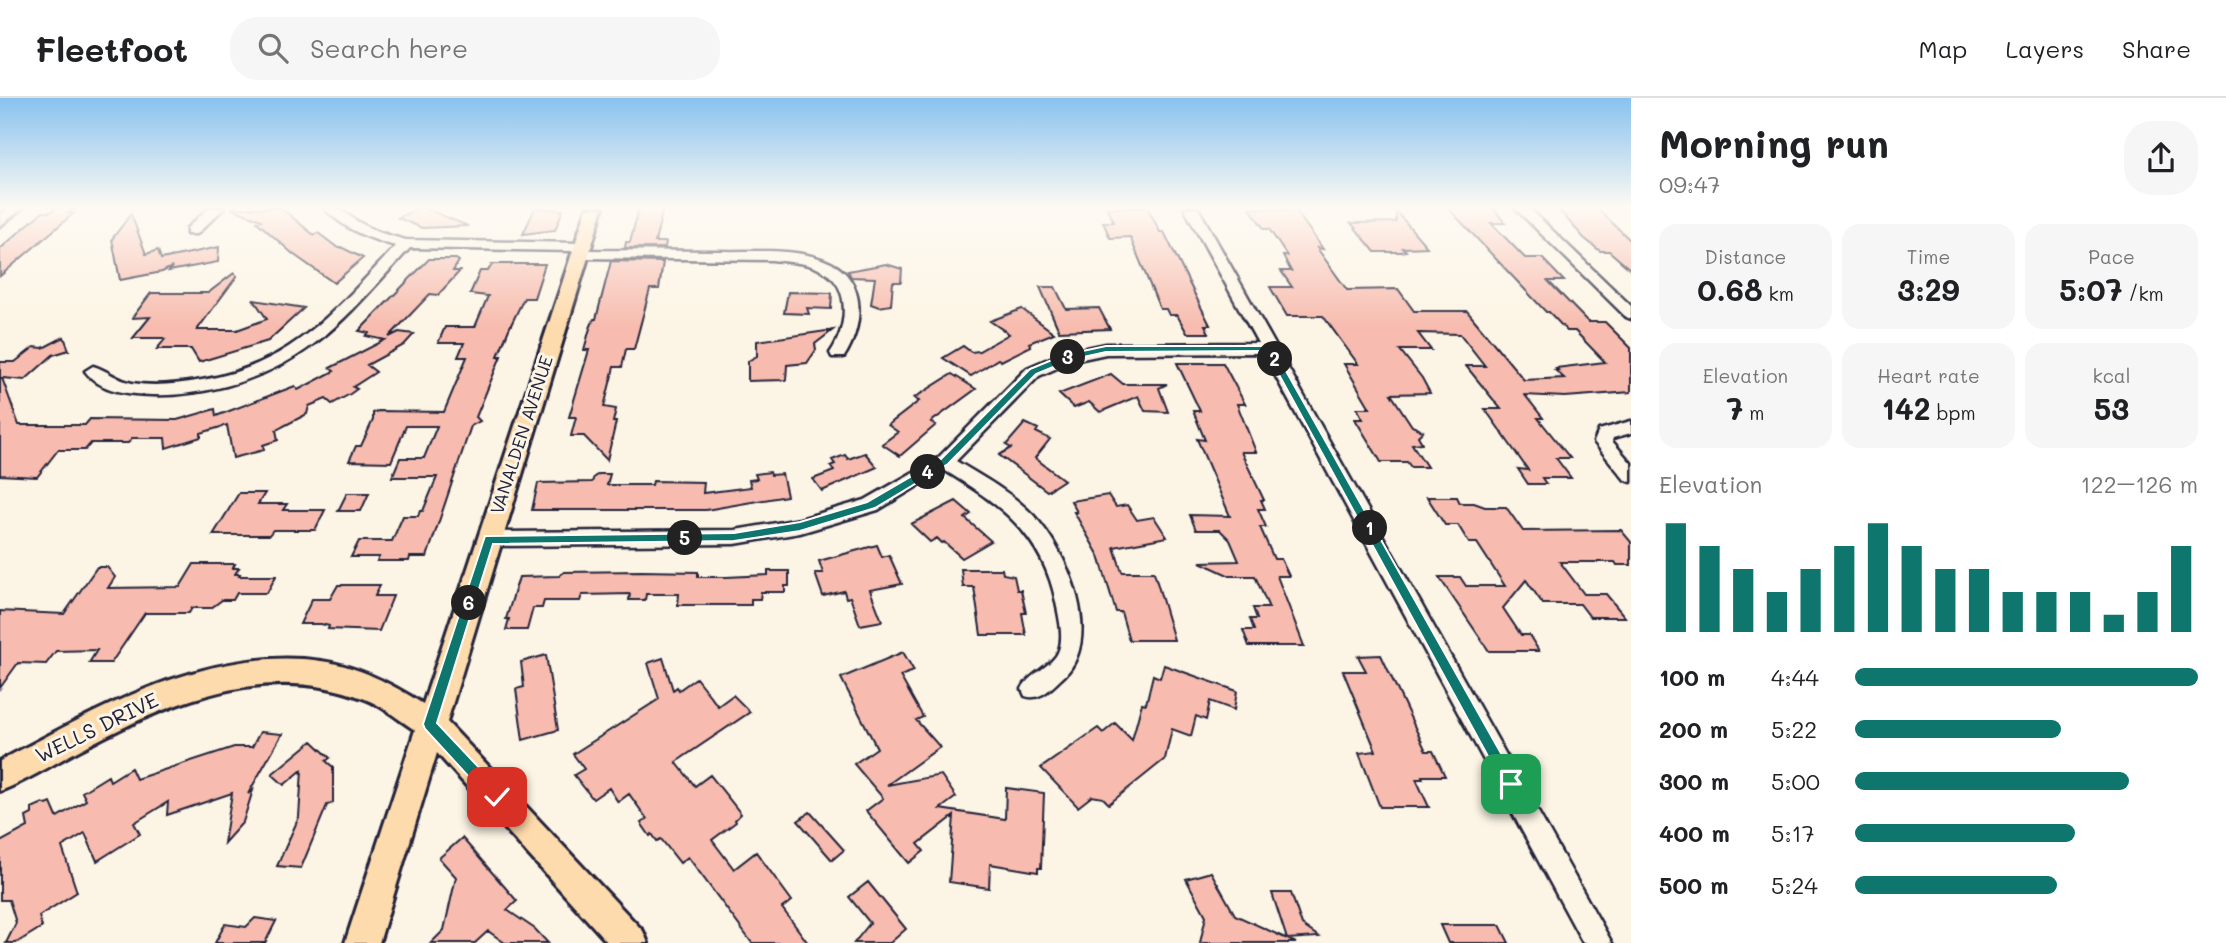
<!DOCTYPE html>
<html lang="en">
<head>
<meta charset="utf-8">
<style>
  :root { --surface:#fff; --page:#f6f6f6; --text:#202124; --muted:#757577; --line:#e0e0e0; --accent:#0f766e }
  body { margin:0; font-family:Mali,sans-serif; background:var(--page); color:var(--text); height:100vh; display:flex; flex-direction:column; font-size:26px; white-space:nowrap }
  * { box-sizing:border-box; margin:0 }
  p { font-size:23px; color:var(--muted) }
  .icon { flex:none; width:38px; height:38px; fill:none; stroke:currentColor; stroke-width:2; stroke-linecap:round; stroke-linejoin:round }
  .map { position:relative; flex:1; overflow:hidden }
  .sheet { display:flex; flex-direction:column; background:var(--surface); width:595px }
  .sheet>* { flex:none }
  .pin { position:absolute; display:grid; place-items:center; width:60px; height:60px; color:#fff; margin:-30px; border-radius:14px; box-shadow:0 4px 10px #0006 }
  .km { position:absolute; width:35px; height:35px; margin:-18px; border-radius:50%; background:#222; color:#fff; font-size:19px; line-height:35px; text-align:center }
  .round { display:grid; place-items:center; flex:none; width:74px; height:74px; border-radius:28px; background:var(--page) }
  .head { display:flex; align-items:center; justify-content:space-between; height:119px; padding:0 28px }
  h1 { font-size:38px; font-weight:800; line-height:52px }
  .figures { display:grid; grid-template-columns:repeat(3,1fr); gap:10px; height:119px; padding:7px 28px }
  .figures div { display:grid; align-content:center; border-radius:18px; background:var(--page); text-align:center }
  .figures b { font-size:30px; font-weight:800 }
  .figures small { font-size:19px; font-weight:400 }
  .figures p { font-size:19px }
  .chart { height:196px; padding:14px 28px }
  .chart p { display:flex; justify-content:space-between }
  .chart svg { width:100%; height:126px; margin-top:7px; stroke:var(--accent); stroke-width:6 }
  ul { padding:0 28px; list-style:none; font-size:23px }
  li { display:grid; grid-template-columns:112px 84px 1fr; align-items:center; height:52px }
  li i { height:18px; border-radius:9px; background:var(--accent) }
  header { display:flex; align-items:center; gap:42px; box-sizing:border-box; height:98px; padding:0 35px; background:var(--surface); border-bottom:2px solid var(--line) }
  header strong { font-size:33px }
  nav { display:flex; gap:38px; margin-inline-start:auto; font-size:24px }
  .search { width:490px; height:63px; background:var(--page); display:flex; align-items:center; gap:18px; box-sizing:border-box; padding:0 24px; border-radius:28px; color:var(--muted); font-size:26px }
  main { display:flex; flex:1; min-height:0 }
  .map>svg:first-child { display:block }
  .building { fill:#f7bcaf; stroke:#22223b; stroke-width:2 }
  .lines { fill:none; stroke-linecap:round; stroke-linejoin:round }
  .minor-casing { stroke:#22223b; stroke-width:5 }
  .major-casing { stroke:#22223b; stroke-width:6 }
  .minor { fill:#fcf5e5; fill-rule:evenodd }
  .major { fill:#fedbac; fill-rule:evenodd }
  .route { fill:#0f766e; stroke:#fff; stroke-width:2 }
  .labels { text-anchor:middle; stroke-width:6; stroke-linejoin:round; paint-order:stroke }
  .street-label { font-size:18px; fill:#22223b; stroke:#fcf5e5 }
  .near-street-label { font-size:21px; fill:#22223b; stroke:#fcf5e5 }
</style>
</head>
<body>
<header>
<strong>Fleetfoot</strong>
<div class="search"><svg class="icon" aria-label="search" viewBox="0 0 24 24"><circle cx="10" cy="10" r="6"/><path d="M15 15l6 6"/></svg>Search here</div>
<nav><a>Map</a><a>Layers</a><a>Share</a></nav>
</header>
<main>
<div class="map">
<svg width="1631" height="845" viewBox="0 0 1631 845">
  <rect width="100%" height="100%" fill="#fcf5e5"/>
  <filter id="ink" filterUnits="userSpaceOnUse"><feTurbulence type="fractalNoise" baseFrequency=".0143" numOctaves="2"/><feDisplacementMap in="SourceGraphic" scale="14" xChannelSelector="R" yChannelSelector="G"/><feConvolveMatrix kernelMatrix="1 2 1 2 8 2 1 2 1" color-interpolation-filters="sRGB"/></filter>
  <g filter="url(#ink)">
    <!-- building -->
    <path class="building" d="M55 110H75L69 115H74L0 178V151L42 114H51Z
      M231 110H281L314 137 318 135 338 150 341 149 363 160 334 185 293 156 257 124 261 122Z
      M417 110H424L468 128 422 130 398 120Z
      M535 110 563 112 555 132 523 136Z
      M639 110H663L655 144H666L665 150H625L626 144H630Z
      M1107 110H1148L1160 134H1164L1203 213 1210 227H1205L1209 235H1187L1177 217H1169L1166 211H1160L1130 139 1110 140 1103 124H1114Z
      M1250 110 1296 113 1323 151 1317 150 1347 192 1398 191 1414 213H1467L1524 282 1564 280 1555 272H1558L1556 270 1605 264 1575 233H1567L1549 214H1546L1448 110H1493L1505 125H1491L1525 160H1542L1564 183H1548L1588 224H1605L1631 250V294L1565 299 1525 297 1543 320H1538L1570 360H1556L1571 380H1542L1546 386H1528L1518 371 1528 372 1485 311H1501L1466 268H1485L1460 236 1418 235 1431 252H1400L1422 280 1430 295 1391 296 1412 328 1423 333 1418 338 1422 345 1412 346 1427 369H1411L1407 364H1381L1355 321H1363L1357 310H1370L1344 266H1358L1323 218H1287L1270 189H1292L1281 173H1291L1283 158H1287L1269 131H1264Z
      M1557 110H1597L1631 143V172L1609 153H1600L1584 140Z
      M1396 113 1427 149 1403 150 1406 153 1401 154H1375L1351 125 1396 124Z
      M131 116 146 156 158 152 161 161 219 149 218 164 169 173 172 169 162 174 120 182 112 141Z
      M429 161H456L459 163 453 173H460L438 197 430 196 389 239 399 234 414 236 404 247 367 267 376 274 353 289 357 291 350 296 332 306 326 301 309 308 307 316 276 332 278 342 263 347 264 352 233 360 227 327 201 335V339L166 350 165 340H132L128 345H91L85 352H58L37 379 0 377V264H15L34 249 43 250 64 239 69 252 53 257 25 282 2 280 19 327H85L90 321 177 322 215 311 216 318 295 288 298 292 334 273 330 270 385 242 366 238 369 235 359 233Z
      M611 163 663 164 659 191H650L634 251H626L622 269H614L604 309 616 311 613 324H616L607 362 584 338H571L576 319H569L589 252H584L590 230 594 221H596Z
      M492 166H545L534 200H524L509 231 498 258H501L476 319 480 323 471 328 427 459H410L409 463H377L379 459H351L359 443H392L403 418H418L420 413H423L437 379H392L400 360H424L437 328H406L391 364 349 363 356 348H361L373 322V315L378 313 444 314 467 259H458L464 245H438L445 229H475L488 198 470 196 480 173H488Z
      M886 166 902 171 901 184H893L891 207 879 209 871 206 875 180 851 179 848 173Z
      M234 175 237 178 197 232H237L267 221 254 202 304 210 268 243 199 264 191 251H157L165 241 163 240H133L150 219 132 220 151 195H208Z
      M1040 189H1055L1066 211 1099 210 1110 231 1059 233Z
      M788 194 832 195 831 211 807 210 809 216 784 215Z
      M1022 211 1054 235 1029 245 1031 248 1001 263 998 261 971 278 943 260 963 248 971 254 979 253 1009 236 990 223Z
      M833 232 815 246 816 252 807 265 787 267 786 282 748 283V263L757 258V243Z
      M1177 265H1223L1245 306H1237L1256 354H1241L1264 402H1261L1265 411H1258L1266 429H1260L1274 461H1281L1289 478H1277L1304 548H1249L1243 532H1254L1250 521H1257L1253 510H1269L1255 478H1230L1200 464 1239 463 1230 442 1220 432H1196L1190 417 1230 418 1197 341 1205 342 1193 313H1200Z
      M952 276 976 291 931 324 936 327 900 358 882 346 898 334 888 327 919 303 914 300Z
      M1111 276 1123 286H1167L1159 290 1168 314 1145 313 1138 298 1100 314 1089 304 1074 310 1059 296Z
      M1025 325 1038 331 1036 334 1050 341 1035 360 1064 382 1047 393 999 357 1011 350 1006 347Z
      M865 355 877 369 822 393 813 381 834 373 830 368 835 366 832 362 845 357 848 361Z
      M770 374 771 377 782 376 787 398 706 412H532L538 385 592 384 594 379 599 376H610L607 387H652L653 383 704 384 703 395 751 389 749 382 757 381 755 376Z
      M239 395H265L258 406H287L283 412H325L315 432H273L269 437H213Z
      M347 395H369L361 413H338Z
      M1108 397 1116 409 1127 407 1137 422 1154 419 1167 439 1114 449 1122 474H1154L1174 542H1129L1121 514H1116L1099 458 1074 414H1077L1071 403Z
      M1427 399H1457L1460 405H1474L1485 409H1506L1523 433 1621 432 1631 444V467H1617L1615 464H1560L1584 496H1606L1625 519H1590L1580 506H1543L1526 482 1503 510 1521 537H1529L1539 553H1489L1439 479H1460L1466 488H1505L1477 445H1469L1458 427H1445Z
      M956 403 971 416 965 420 991 443 962 460 944 444 942 445 937 440 930 444 911 426Z
      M877 447 882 459 889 457 902 486 870 492 882 523 860 527 850 499 846 500 844 493 823 498 815 475H823L819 463Z
      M194 466H235L233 470H239L235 476H240L239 478H276L267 495H237L233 502H222L211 510H192L189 515H145L111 565H89L97 552 56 553 46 566 18 565 0 590V513L64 516 97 469H107L115 479 108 490 180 489Z
      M961 471H1002L1003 476 1014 478 1017 492H1021L1026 515H1022L1026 537H981L974 489H963Z
      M641 473 698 474V479H726L768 477V473H789V488H785V494H761L760 501H751V507H678L679 496H646L645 502H629L630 496 582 497 580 503H544L542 510H533L527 532H506L509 521H506L519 479 559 478 564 474Z
      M338 487H380L375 498H393L379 533 328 531 329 528 321 526H300L312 501H330Z
      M903 554 914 573 900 578 923 619 916 622 940 649 887 687 941 677 956 699 940 711 1005 721 1006 690 1044 695 1041 770H1038V774L990 766 989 790 949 784 954 718 918 746 924 753 909 765 866 713 883 700 854 666 877 650 841 580Z
      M546 557 558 632 523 642 516 591 524 589 521 564Z
      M1381 557 1426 653H1433L1445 678H1422L1423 681H1416L1429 709H1380L1359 655 1376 653 1343 573H1366L1358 558Z
      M663 560 673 592 677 589 679 592 696 580 718 608 733 597 750 614 676 664 695 688 710 677 741 716 735 722 736 724 712 742 734 771 756 754 792 803 782 810 808 845H752L688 759 680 765 661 741 657 743 652 736 650 738 641 725 647 721 629 696 618 704 609 690 593 701 574 677 584 671 573 656 659 601 648 565Z
      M1164 567 1237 593 1234 612 1210 603 1206 622 1196 618 1191 638 1172 631 1165 661 1109 706 1103 700 1092 698 1078 709 1041 670 1098 630 1103 635 1115 625 1132 642 1142 605 1146 606 1153 577 1160 580Z
      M260 634 282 636 248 696 253 692 243 724 224 745 232 695 167 717 168 704 134 725 140 736 97 763 85 735 62 749 77 794 39 818 42 829 16 845H6L16 825 9 802H0V744L28 729 26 719 32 716V710L43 705 47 707 51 705 57 719 86 702 82 694 108 678 110 683 131 670 136 681 234 649H252Z
      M312 643 330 660 326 663 333 669V705L327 707 301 770 277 768 299 719 302 672 284 687 272 676Z
      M810 714 844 752 832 762 798 723Z
      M462 740 517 803 507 812 535 831 548 845H505L488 833 475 845H431L444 832 456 779 439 760Z
      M1211 774 1235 817 1296 845H1200L1206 818 1186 781Z
      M868 784 906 831 890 845H854L870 825 849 799Z
      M1272 795H1291L1302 827 1319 839 1287 841Z
      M255 820 276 823 265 845H215L225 826 246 829Z
      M1440 827H1500L1509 845H1448Z"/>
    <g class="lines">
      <defs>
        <path id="minor" d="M8 110H23L0 128V117Z
          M209 110H224L197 136H187V130Z
          M324 110C345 109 347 119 364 127 377 135 391 138 406 142L581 145 586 146V152C631 152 675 153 720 153 755 154 799 149 831 165 868 184 863 230 844 259H832L830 255C847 231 853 188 821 172 806 164 788 164 772 162L579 160 574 159V153L410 150C350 214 315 264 226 288 202 294 177 298 152 297 129 296 100 294 85 273L93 268C107 272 117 282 132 285 154 289 179 286 202 282 293 267 336 211 396 148 369 141 344 131 324 110Z
          M1184 110H1198L1612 845H1583L1263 255 1106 256 1073 263 1039 278 956 363C983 379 1012 395 1034 418 1068 454 1106 543 1061 581 1050 591 1040 603 1025 598L1022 591C1029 575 1053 569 1059 552 1064 538 1059 519 1056 504 1042 436 1000 406 944 372L878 412 800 435 735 446 489 448 482 446 479 441 482 436 489 434 735 432 800 421 865 402 938 360 1027 270 1062 255 1106 246 1258 245Z
          M1515 110H1529L1631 208V221L1626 219Z
          M1631 323V335L1613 340 1612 343 1631 365V384L1625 382 1594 344 1599 332Z"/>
        <path id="major" d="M587 110H603L447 624 643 833 648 845H608L437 655 379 845H345L415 632C399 622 382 607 365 601 268 563 171 603 85 649 57 663 30 682 0 693V663C97 612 207 547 321 563 358 568 392 586 423 606Z"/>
      </defs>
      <!-- minor casing -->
      <use href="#minor" class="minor-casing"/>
      <!-- major casing -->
      <use href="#major" class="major-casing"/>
      <!-- minor -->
      <use href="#minor" class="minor"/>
      <!-- major -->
      <use href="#major" class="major"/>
    </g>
  </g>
  <!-- sky -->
  <linearGradient id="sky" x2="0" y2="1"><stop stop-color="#88c2ef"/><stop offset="0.48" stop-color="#fefaf3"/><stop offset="1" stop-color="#fefaf3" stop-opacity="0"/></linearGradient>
  <rect width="1631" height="228" fill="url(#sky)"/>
  <!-- route -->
  <path class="route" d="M1106 248H1272L1516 682 1518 686 1516 691H1506L1266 253 1106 254 1070 262 1036 276 948 366 875 410 800 433 734 443 493 446 437 625 502 694 504 699 502 704H492L425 631 423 626 485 438 734 435 800 424 867 404 941 361 1030 271 1064 257Z"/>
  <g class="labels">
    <!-- street labels -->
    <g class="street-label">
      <text transform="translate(522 337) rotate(-72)" y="6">VANALDEN AVENUE</text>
    </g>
    <!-- near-street labels -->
    <g class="near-street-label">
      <text transform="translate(97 630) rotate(-26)" y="7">WELLS DRIVE</text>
    </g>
  </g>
</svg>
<div class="pin" style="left:1511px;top:686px;background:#1e9e55"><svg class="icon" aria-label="arrive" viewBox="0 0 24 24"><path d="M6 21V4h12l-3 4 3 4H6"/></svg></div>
<div class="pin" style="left:497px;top:699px;background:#d93025"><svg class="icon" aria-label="check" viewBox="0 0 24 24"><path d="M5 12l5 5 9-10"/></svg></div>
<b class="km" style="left:1370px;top:430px">1</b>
<b class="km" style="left:1275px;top:261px">2</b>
<b class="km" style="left:1068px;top:259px">3</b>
<b class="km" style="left:928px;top:374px">4</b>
<b class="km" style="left:685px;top:440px">5</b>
<b class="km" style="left:469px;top:505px">6</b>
</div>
<section class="sheet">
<div class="head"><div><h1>Morning run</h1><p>09:47</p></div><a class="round"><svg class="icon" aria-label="share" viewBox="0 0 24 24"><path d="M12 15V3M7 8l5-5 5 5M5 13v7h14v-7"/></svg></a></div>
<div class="figures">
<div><p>Distance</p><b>0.68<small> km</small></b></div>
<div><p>Time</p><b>3:29</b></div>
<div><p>Pace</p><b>5:07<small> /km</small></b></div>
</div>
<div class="figures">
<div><p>Elevation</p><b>7<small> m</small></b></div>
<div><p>Heart rate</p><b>142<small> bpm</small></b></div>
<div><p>kcal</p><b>53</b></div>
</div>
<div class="chart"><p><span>Elevation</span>122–126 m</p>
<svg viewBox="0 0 160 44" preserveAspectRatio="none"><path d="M5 44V6M15 44V14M25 44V22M35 44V30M45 44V22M55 44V14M65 44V6M75 44V14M85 44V22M95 44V22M105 44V30M115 44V30M125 44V30M135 44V38M145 44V30M155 44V14"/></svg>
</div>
<ul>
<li><b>100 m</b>4:44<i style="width:100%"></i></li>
<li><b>200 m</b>5:22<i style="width:60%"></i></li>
<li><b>300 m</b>5:00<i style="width:80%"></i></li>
<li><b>400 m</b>5:17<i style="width:64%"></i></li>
<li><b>500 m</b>5:24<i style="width:59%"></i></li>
</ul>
</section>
</main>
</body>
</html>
